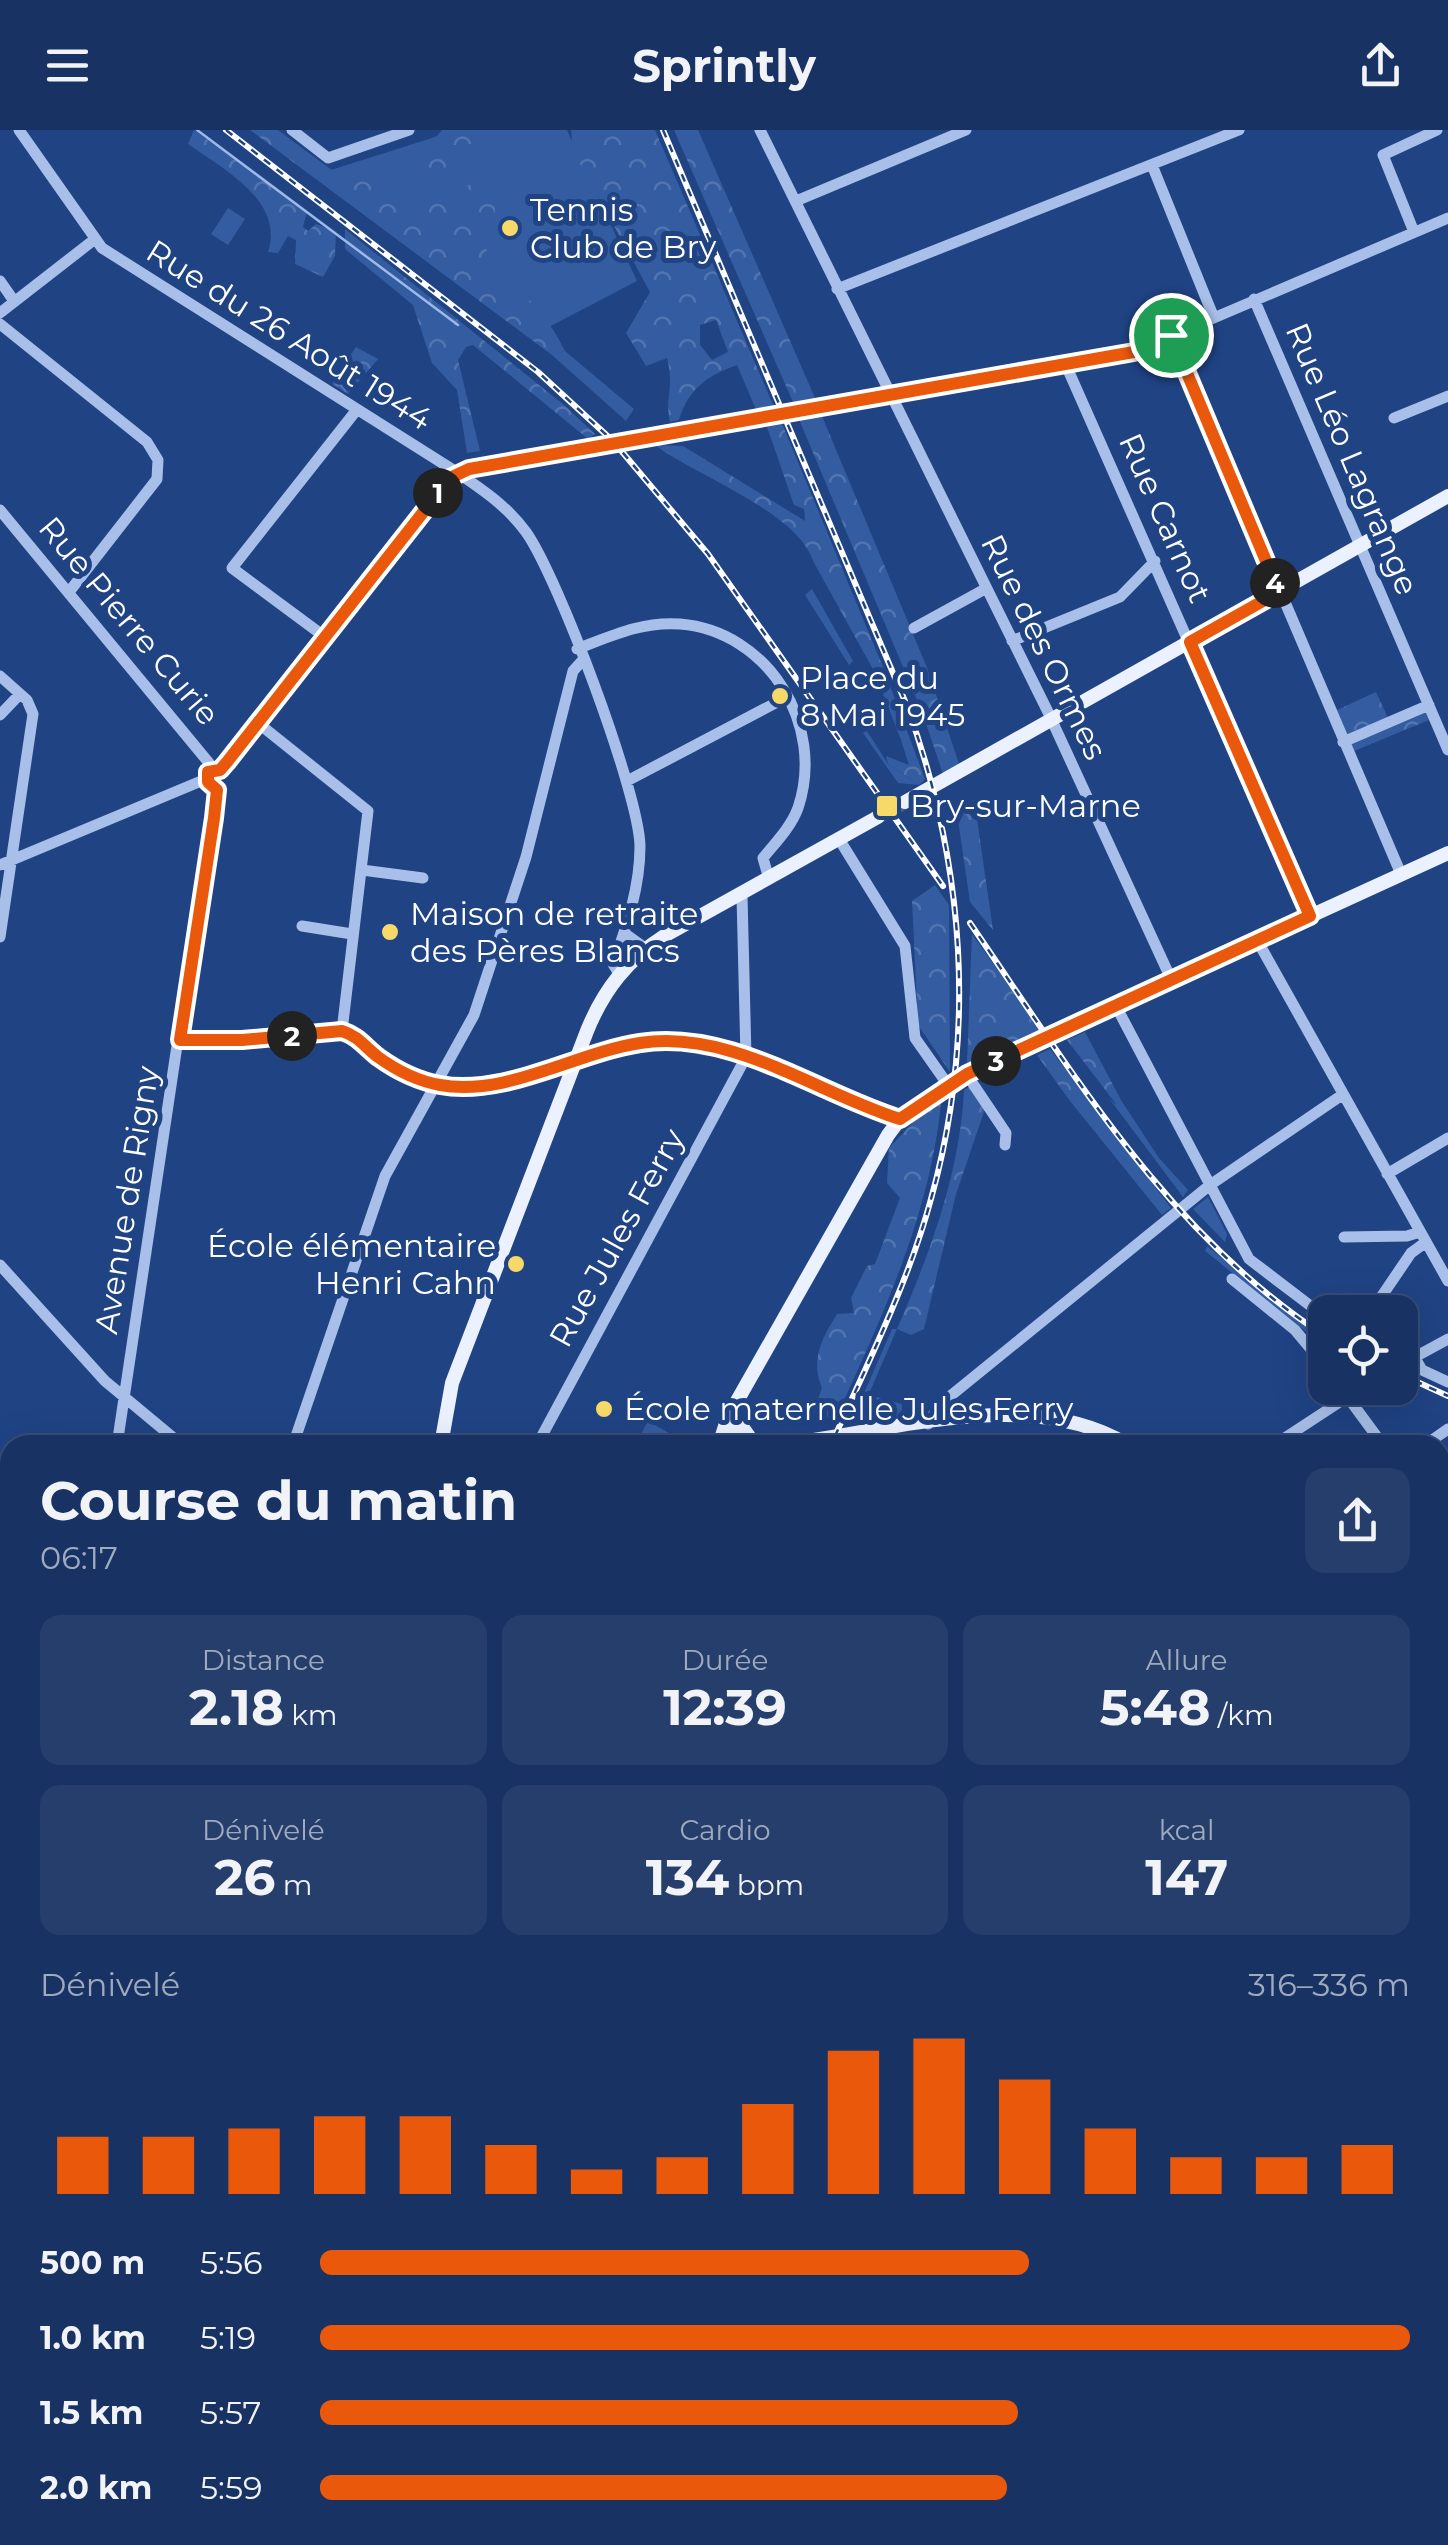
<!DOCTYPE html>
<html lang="fr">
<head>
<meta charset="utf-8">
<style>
  :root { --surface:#183263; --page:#253e6c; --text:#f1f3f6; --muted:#9faabe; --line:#364d78; --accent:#ea580c }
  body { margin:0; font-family:Montserrat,sans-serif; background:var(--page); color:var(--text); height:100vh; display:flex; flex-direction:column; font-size:38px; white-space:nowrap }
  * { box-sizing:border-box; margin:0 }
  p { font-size:32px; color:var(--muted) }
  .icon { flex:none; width:55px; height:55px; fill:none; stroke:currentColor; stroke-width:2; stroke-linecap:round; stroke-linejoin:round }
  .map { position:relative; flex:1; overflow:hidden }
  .details { position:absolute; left:0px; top:1305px; width:1450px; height:1110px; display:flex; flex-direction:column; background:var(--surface); border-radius:30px 30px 0 0; box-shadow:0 10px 40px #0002,0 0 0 2px var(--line) }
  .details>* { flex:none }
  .tools { position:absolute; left:1308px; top:1165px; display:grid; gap:20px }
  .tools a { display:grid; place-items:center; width:110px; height:110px; border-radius:20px; background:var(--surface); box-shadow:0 10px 40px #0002,0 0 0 2px var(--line); font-size:50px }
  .pin { position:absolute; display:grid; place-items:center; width:85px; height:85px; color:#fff; margin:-42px; border:5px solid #fff; border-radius:50%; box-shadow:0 2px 10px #0007 }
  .km { position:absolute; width:50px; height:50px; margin:-25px; border-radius:50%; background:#222; color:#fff; font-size:28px; line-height:50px; text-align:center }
  .round { display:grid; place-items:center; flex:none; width:105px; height:105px; border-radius:20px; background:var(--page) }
  .head { display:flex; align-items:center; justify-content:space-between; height:170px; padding:0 40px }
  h1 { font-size:55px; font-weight:700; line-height:75px }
  .stats { display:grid; grid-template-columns:repeat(3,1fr); gap:15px; height:170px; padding:10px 40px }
  .stats div { display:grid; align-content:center; border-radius:20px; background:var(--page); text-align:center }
  .stats b { font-size:50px; font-weight:700 }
  .stats small { font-size:28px; font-weight:400 }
  .stats p { font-size:28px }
  .chart { height:280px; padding:20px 40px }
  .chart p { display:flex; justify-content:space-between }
  .chart svg { width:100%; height:180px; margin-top:10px; stroke:var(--accent); stroke-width:6 }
  ul { padding:0 40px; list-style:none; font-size:32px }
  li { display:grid; grid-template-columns:160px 120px 1fr; align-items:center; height:75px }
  li i { height:25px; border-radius:12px; background:var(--accent) }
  header { display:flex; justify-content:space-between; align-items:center; height:130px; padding:0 40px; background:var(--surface); font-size:45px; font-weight:700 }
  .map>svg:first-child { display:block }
  .grass { fill:#345ca1 }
  .forest { fill:url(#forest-crowns); fill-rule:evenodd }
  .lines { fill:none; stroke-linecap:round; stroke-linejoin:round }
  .stream { stroke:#9cb9ea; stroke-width:2.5 }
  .major-tunnel { stroke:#415f96; stroke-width:14; stroke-dasharray:14 7; stroke-linecap:butt }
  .minor { stroke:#a8c0e9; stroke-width:11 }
  .major { stroke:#ebf1fe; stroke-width:14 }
  .rail-casing { stroke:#fff; stroke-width:6 }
  .rail { stroke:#204384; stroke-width:2.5; stroke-dasharray:8; stroke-linecap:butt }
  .route-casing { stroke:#fff; stroke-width:20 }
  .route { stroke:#ea580c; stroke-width:12 }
  .poi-dot { fill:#f6d969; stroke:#204384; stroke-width:4 }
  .labels { text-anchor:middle; stroke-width:10; stroke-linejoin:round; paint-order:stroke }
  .poi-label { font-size:32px; fill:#fff; stroke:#204384; text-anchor:start }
  .street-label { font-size:32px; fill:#fff; stroke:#204384 }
</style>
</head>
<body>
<header><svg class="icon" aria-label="menu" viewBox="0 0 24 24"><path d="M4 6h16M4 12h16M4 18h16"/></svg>Sprintly<svg class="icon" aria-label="share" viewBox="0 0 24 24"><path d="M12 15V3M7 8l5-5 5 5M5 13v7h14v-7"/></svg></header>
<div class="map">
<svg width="1448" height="2415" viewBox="0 0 1448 2415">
  <defs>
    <pattern id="forest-crowns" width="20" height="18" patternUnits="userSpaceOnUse" patternTransform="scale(2.5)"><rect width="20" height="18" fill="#345ca1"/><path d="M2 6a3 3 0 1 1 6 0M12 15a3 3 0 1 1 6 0" fill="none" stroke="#5274af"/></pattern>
  </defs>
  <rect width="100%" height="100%" fill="#204384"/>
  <!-- grass -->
  <path class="grass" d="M457 0H567L637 151 545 199 331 40Z
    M228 78 245 89 228 115 211 104Z
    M565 221 634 279 626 291 552 225Z
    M812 459 853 531 849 535 805 465Z
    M883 537 925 649 909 608 901 610 874 541Z
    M867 601 888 634 919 655 898 653 863 603Z
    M1082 961 1171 1078 1162 1085 1070 971Z
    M1108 967 1115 974 1121 970 1159 1028 1188 1060 1183 1067Z
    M1208 1067 1227 1104 1225 1112 1193 1079Z
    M1207 1116 1325 1210V1217L1205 1121Z
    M892 1199H897L865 1273 868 1290 850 1295Z
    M648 1291 688 1314V1315H635Z"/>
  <!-- forest -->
  <path class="forest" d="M194 0 307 82 303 97 308 101 316 94 336 102 335 126 323 147 295 134 296 110 288 106 278 123 268 122C285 71 223 39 188 14Z
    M250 0H278L337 44 377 55 417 87 435 66 457 87 463 85 466 58 481 41 495 69V83L459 119 471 138 483 115H487L486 143C526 160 545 182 565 221L552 225Z
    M442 0H502L463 17 461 38 437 53 407 35V24L430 14Z
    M571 0H655L774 277 757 282 737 235C708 245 688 259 679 290L670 292C664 266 675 260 667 228L646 236 626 203 650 162 573 21ZM716 190 728 222 712 230 700 215V195Z
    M674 0H698L815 268 793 272Z
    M345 99 564 275 595 304 588 309 473 215 466 217 458 230 480 321 467 323 457 260 432 233 413 175 345 119Z
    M356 217 378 229 348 264 332 254Z
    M819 279 928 540 959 634 943 644 922 582 798 287Z
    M781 291 883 537 874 541 813 431C798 382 696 346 655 315L683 316 805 391 804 379 794 375 766 294Z
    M1376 562 1388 588 1423 574 1429 590 1354 621 1337 580Z
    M909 607 925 649 919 655 888 634 886 626 909 635 901 610Z
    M956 676 977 689 993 800 970 772Z
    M935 755 949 775 950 942 918 895 912 771Z
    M972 804 1041 900 967 933Z
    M1085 902 1121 970 1116 974 1067 910Z
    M1050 919 1082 961 1070 971 1037 925Z
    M973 955 986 976 956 1064 924 1199 911 1205 897 1199C930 1123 960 1043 964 960Z
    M942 962C933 1079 883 1185 835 1290L813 1282 822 1258C810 1230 822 1208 837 1184L854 1183 851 1168 867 1136 875 1134 900 1068 887 1053 889 1018Z
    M877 1267 902 1274V1286L868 1290 865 1273Z
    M1448 1633V1762L1440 1767V1641Z
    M331 2405H392L421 2415H354Z
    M545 2405H608L603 2415H541Z"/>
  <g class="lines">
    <!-- stream -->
    <path class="stream" d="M197 0 458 195"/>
    <!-- major-tunnel -->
    <path class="major-tunnel" d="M878 687 905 672"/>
    <!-- minor -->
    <path class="minor" d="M19 0 102 118 458 343C483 360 508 377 526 402 558 447 639 663 640 716 640 757 627 796 613 834L619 844
      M292 0 328 28 409 0
      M760 0 1048 582 1172 851
      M1152 35 1214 188
      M796 71 966 0
      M1414 102 1383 25 1437 0
      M0 151 14 171
      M837 159 1239 0
      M1254 169 1448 620
      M0 183 95 109
      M0 194 147 312 158 330 157 349 69 462
      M1171 205 1401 744
      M1065 233 1310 786
      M1394 288 1448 266
      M0 380 214 639
      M914 498 985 459
      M325 507 232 438 355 282
      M1012 511 1120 467 1155 431
      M577 519C611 506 643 491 680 494 768 501 826 595 798 678 791 697 776 712 763 728L769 749
      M0 546 27 570 33 584 0 807
      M0 585 20 564
      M258 593 368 681 342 901
      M1343 612 1429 575
      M220 640 450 348 462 341 1134 222 1448 88
      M627 651 787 567
      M839 709 905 816 915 908 948 955
      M0 735 206 649
      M362 740 423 748
      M302 796 352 804
      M624 803 645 818
      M1257 810 1448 1151
      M1116 876 1249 1129 1312 1177
      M180 910 242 911 342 901C358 906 365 917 378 927 398 942 423 953 448 956 511 964 577 922 640 913 731 899 817 963 900 989
      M967 945 1006 1003 1005 1015
      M1387 1044 1448 1008
      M1344 1107 1407 1106 1420 1102
      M0 1135 105 1251 182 1315
      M1232 1149 1295 1200 1325 1236
      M1371 1182 1411 1123 1426 1112
      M1415 1228 1422 1240 1448 1252
      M1402 1234 1448 1209
      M1341 1258 1383 1315
      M928 1294 938 1276 1210 1055 1342 965
      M888 1300 890 1315
      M117 1315 216 656
      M293 1315 385 1046 474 885 526 727 573 541 582 531
      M537 1315 746 927 742 766
      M1274 1315 1361 1258
      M1425 1315 1448 1299
      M0 1356 8 1376
      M1440 1408 1448 1417
      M1440 1615 1445 1623 1440 1631
      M0 1855 10 1871
      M1440 1890 1448 1880
      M0 1923 10 1918
      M1440 1937 1448 1944
      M0 2077 10 2012
      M1440 2262 1448 2251
      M0 2266 10 2285
      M0 2304 8 2365 2 2415
      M252 2405 258 2415
      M684 2405 685 2415
      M1040 2405 1054 2415
      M1375 2405 1387 2415
      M619 2410 628 2413 668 2405
      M44 2415 61 2405
      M86 2415 90 2405
      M502 2415 507 2405"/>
    <!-- major -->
    <path class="major" d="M905 672 1448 366
      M723 1303 743 1298 755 1315
      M441 1315 452 1253 587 901C604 859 628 829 666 805L878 687
      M719 1315 728 1287 888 1005 900 989 948 955 994 931 1448 723
      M778 1315C887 1303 1028 1254 1128 1315
      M116 2415 120 2405
      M127 2415 130 2405
      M819 2415 822 2405"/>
    <defs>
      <path id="rail" d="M226 0 538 242 613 311 708 424 943 756
        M663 0 907 576C965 735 977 904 931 1069 908 1154 867 1234 831 1315
        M970 793C1073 943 1169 1105 1325 1206
        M1400 1244 1448 1266
        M528 2415 532 2405"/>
    </defs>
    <!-- rail casing -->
    <use href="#rail" class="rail-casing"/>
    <!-- rail -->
    <use href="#rail" class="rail"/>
  </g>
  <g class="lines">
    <defs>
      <path id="route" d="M1171 205 1279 462 1190 512 1310 786 967 944 900 989C817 963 731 899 640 913 575 923 506 967 440 955 418 951 396 940 378 927 365 917 358 906 342 901L242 910H180L214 688 217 660 208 652V642L220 640 227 632 450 348 469 339 1134 222Z"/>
    </defs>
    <!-- route casing -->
    <use href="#route" class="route-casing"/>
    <!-- route -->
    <use href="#route" class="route"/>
  </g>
  <!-- markers -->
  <g class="poi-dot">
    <circle cx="510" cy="98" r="10"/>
    <circle cx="780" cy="566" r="10"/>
    <rect x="875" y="664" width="24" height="24" rx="5"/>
    <circle cx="390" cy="802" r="10"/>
    <circle cx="516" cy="1134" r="10"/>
    <circle cx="604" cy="1279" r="10"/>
  </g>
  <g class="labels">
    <!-- poi labels -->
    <g class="poi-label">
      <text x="530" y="91">Tennis<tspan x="530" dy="37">Club de Bry</tspan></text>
      <text x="800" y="559">Place du<tspan x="800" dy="37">8 Mai 1945</tspan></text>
      <text x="910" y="687">Bry-sur-Marne</text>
      <text x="410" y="795">Maison de retraite<tspan x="410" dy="37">des Pères Blancs</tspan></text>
      <text x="496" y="1127" text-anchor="end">École élémentaire<tspan x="496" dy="37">Henri Cahn</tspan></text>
      <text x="624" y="1290">École maternelle Jules Ferry</text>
    </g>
    <!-- street labels -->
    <g class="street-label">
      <text transform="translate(289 205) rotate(32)" y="11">Rue du 26 Août 1944</text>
      <text transform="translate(1352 329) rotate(67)" y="11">Rue Léo Lagrange</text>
      <text transform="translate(1165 388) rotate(66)" y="11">Rue Carnot</text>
      <text transform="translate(129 491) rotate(50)" y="11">Rue Pierre Curie</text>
      <text transform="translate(1044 517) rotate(64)" y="11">Rue des Ormes</text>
      <text transform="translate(127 1070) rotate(-81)" y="11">Avenue de Rigny</text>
      <text transform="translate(617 1108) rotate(-61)" y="11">Rue Jules Ferry</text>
    </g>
  </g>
</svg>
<div class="tools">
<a><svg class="icon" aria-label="locate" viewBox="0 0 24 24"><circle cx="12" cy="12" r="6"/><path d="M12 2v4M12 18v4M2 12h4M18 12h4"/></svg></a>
</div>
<div class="pin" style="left:1171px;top:205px;background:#1e9e55"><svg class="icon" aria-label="arrive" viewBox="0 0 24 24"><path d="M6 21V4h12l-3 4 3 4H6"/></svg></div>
<b class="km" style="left:438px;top:363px">1</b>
<b class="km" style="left:292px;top:906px">2</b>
<b class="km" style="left:996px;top:931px">3</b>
<b class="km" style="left:1275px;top:453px">4</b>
<section class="details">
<div class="head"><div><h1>Course du matin</h1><p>06:17</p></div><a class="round"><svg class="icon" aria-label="share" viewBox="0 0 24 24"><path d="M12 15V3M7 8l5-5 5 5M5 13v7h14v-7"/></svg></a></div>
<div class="stats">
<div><p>Distance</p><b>2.18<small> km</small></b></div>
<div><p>Durée</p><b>12:39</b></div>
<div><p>Allure</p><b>5:48<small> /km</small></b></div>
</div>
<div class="stats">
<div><p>Dénivelé</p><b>26<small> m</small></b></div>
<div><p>Cardio</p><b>134<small> bpm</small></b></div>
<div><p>kcal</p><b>147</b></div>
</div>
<div class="chart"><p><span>Dénivelé</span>316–336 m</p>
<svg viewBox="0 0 160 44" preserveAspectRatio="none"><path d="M5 44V30M15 44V30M25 44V28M35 44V25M45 44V25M55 44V32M65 44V38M75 44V35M85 44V22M95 44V9M105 44V6M115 44V16M125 44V28M135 44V35M145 44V35M155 44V32"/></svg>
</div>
<ul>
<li><b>500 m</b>5:56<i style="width:65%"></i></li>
<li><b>1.0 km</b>5:19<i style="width:100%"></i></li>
<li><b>1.5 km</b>5:57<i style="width:64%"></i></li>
<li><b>2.0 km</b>5:59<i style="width:63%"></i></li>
</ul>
</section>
</div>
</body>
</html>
